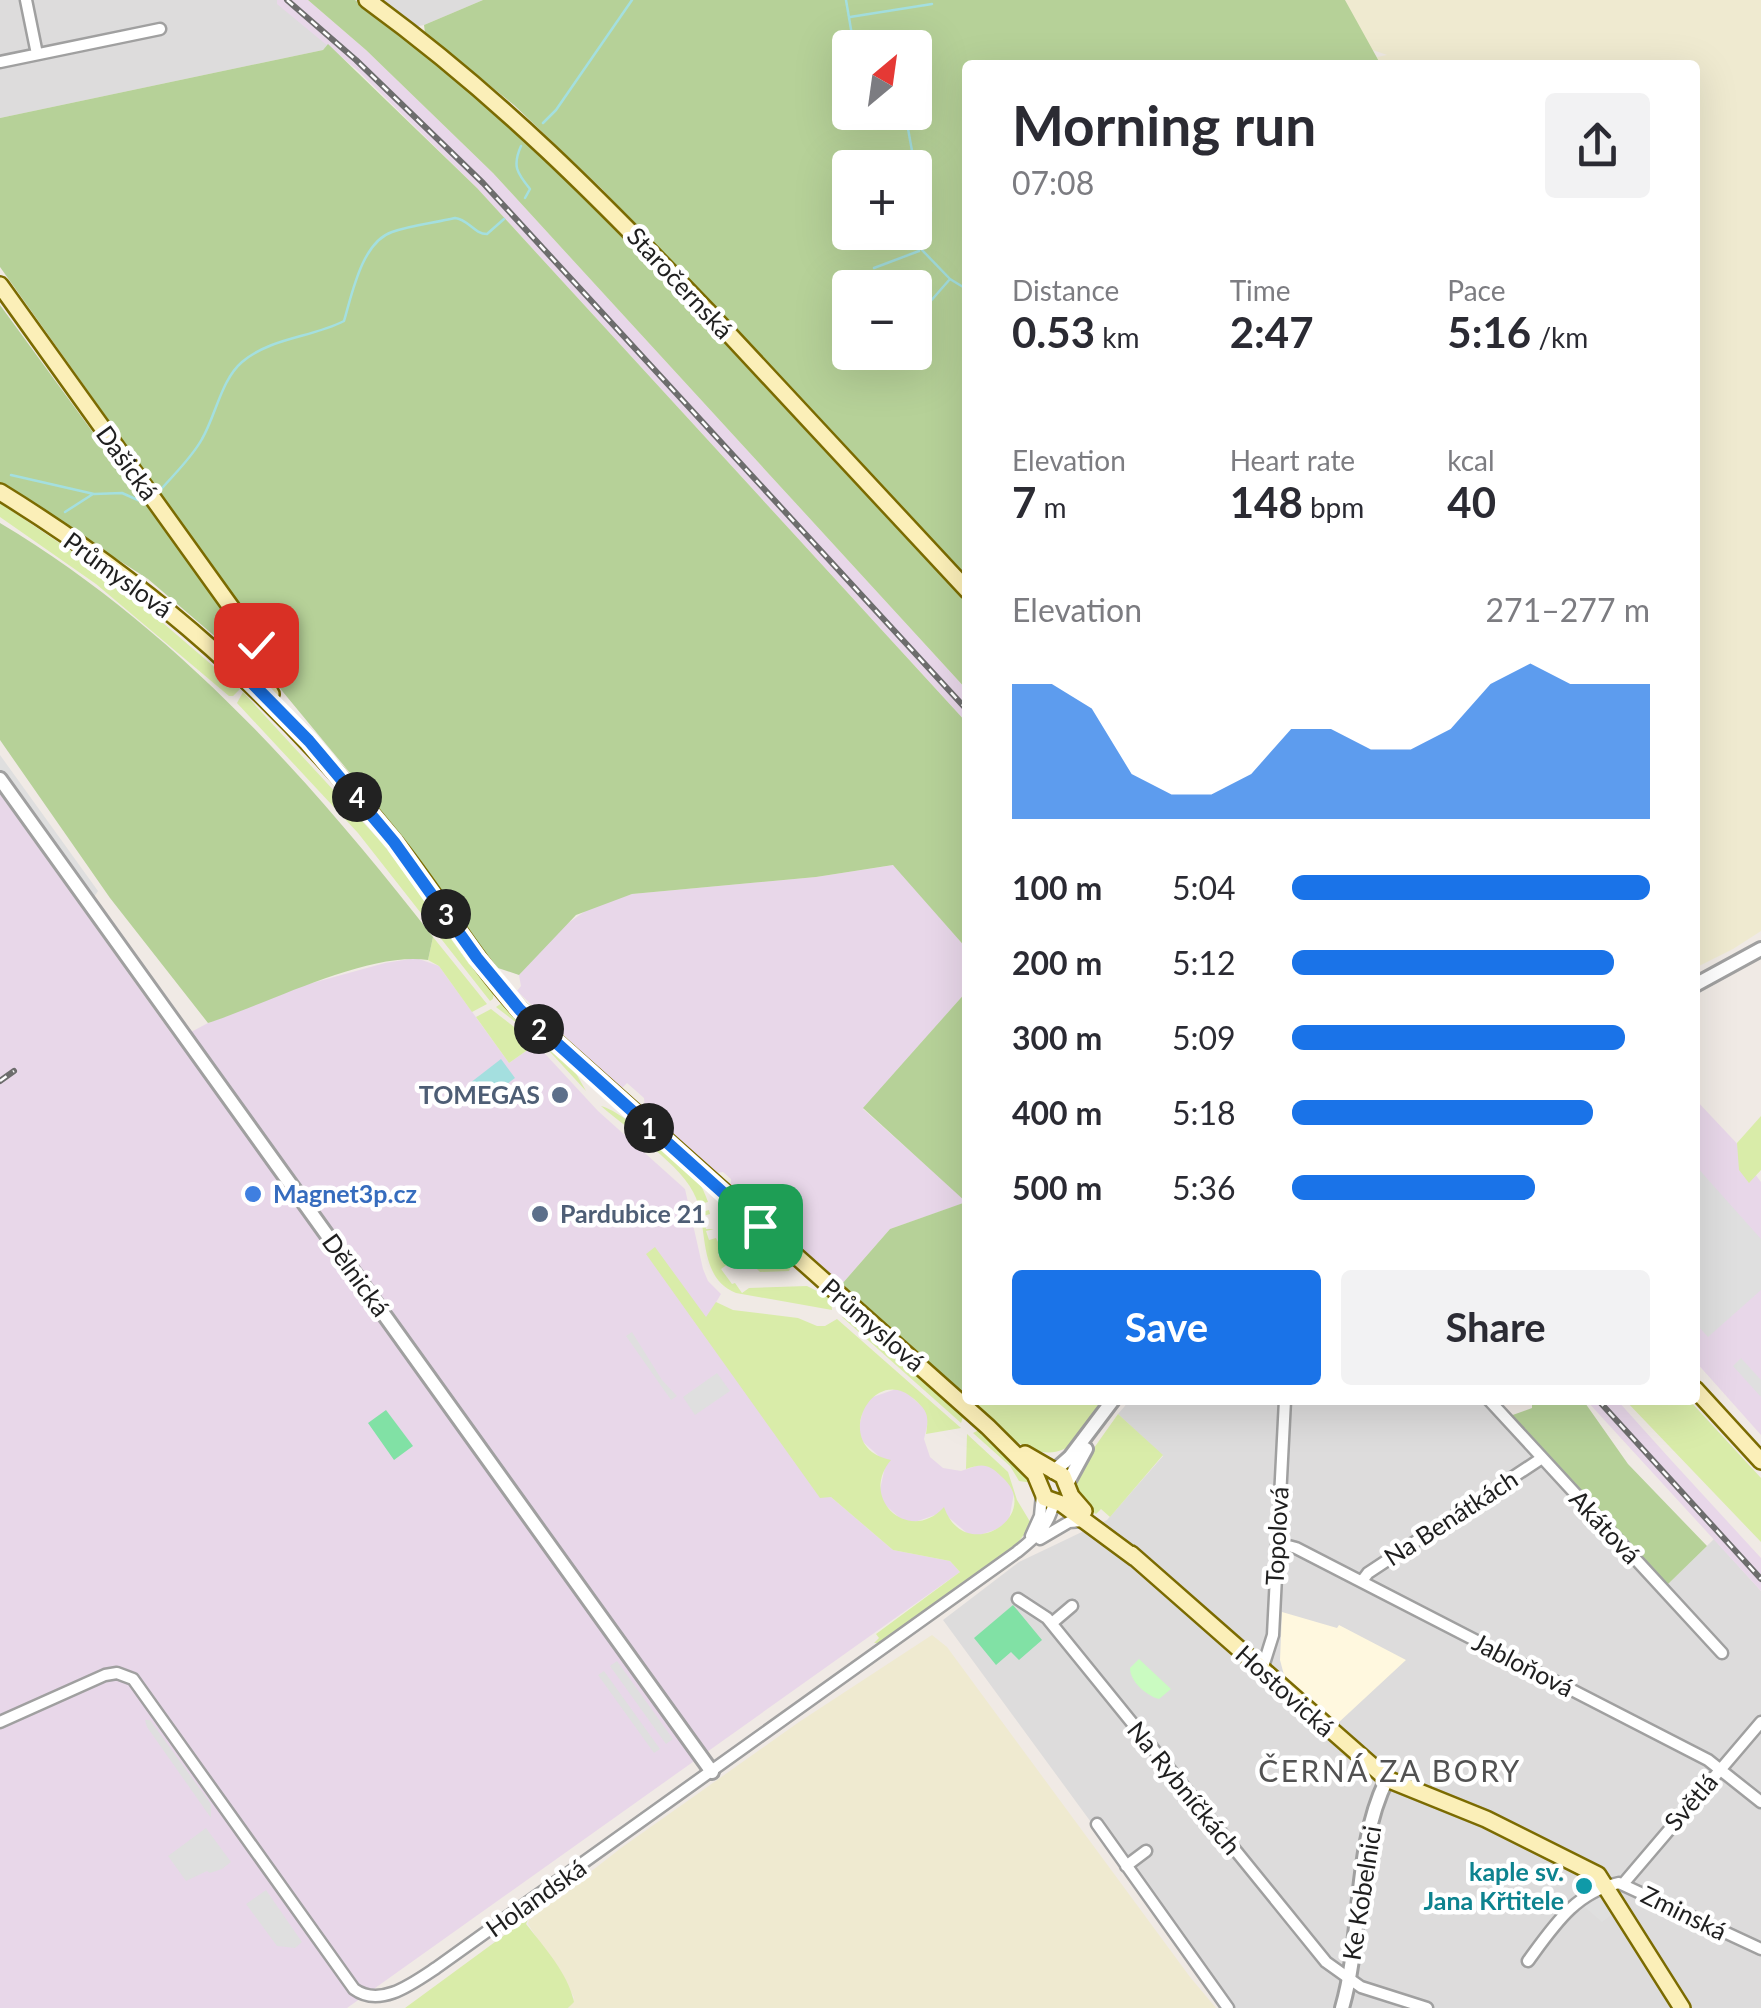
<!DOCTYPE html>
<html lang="en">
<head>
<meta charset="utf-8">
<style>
  :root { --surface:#fff; --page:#f2f2f3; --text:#2b2b33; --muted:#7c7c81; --accent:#1a73e8 }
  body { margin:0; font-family:Lato,sans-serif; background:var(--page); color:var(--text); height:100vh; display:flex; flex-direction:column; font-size:38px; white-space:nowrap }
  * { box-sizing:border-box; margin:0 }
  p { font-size:32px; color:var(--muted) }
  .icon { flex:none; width:55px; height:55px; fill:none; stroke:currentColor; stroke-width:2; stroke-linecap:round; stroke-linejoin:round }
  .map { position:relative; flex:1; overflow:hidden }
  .panel { position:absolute; left:962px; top:60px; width:738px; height:1345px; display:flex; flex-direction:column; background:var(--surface); border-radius:10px; box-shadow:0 10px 40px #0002 }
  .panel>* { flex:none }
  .needle { width:65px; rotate:29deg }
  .fabs { position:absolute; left:832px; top:30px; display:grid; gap:20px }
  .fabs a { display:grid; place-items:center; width:100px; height:100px; border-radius:10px; background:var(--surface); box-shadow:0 10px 40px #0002; font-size:50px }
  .pin { position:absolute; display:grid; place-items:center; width:85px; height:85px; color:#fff; margin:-42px; border-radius:20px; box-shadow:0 5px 15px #0006 }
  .km { position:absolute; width:50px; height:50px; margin:-25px; border-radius:50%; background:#222; color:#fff; font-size:28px; line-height:50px; text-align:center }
  .round { display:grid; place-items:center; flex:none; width:105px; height:105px; border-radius:10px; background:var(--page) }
  .overview { display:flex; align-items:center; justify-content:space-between; height:170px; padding:0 50px }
  h1 { font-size:55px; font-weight:700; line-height:75px }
  .stats { display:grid; grid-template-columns:repeat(3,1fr); gap:15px; height:170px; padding:10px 50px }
  .stats div { display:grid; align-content:center }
  .stats b { font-size:42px; font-weight:700 }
  .stats small { font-size:28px; font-weight:400 }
  .stats p { font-size:28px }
  .chart { height:280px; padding:20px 50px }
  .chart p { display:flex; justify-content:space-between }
  .chart svg { width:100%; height:180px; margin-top:10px; fill:var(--accent); opacity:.7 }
  .cta { display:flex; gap:20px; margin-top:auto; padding:20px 50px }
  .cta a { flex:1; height:115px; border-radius:10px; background:var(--accent); color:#fff; font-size:40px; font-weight:700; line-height:115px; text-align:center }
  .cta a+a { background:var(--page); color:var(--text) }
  ul { padding:0 50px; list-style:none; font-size:32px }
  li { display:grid; grid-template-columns:160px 120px 1fr; align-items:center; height:75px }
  li i { height:25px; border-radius:12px; background:var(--accent) }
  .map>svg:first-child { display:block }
  .residential { fill:#dddcdc }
  .industrial { fill:#e8d7e9 }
  .education { fill:#fff8df }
  .farmland { fill:#efead0 }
  .grass { fill:#d9eca9 }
  .forest { fill:#b6d198; fill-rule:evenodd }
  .park { fill:#cafbc1 }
  .pitch { fill:#81e1a5 }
  .parking { fill:#dfdfdf }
  .water { fill:#a4dfdf }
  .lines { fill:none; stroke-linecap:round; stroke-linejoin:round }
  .stream { stroke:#a4dfdf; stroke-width:2.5 }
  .minor-casing { stroke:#a0a0a0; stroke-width:15 }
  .tertiary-casing { stroke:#a0a0a0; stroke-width:18 }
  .secondary-casing { stroke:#7b6b01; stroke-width:20 }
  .minor { stroke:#fff; stroke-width:10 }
  .tertiary { stroke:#fff; stroke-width:12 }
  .secondary { stroke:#fbefb8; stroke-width:15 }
  .rail-casing { stroke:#6d6d6d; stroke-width:6 }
  .rail { stroke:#fff; stroke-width:2.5; stroke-dasharray:8; stroke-linecap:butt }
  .route-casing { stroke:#fff; stroke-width:20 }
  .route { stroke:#1a73e8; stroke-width:12 }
  .service-dot { fill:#5c6f8a; stroke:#fff; stroke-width:4 }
  .shop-dot { fill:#3f7fe0; stroke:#fff; stroke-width:4 }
  .culture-dot { fill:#0f9aa8; stroke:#fff; stroke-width:4 }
  .labels { text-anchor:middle; stroke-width:9; stroke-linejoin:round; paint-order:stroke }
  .street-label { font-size:25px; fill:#1f1f1f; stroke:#fff }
  .service-label { font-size:25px; font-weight:bold; fill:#4e5e75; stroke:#fff; text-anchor:end }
  .shop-label { font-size:25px; font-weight:bold; fill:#366cbe; stroke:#fff; text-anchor:start }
  .culture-label { font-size:25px; font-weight:bold; fill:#0d838f; stroke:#fff; text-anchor:end }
  .quarter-label { font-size:30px; letter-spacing:2.5px; fill:#525252; stroke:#fff }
</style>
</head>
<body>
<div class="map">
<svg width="1761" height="2008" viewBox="0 0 1761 2008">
  <rect width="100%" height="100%" fill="#f0eae5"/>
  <!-- residential -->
  <path class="residential" d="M0 0H277L278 4 328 44 323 50 0 118Z
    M355 0H483L424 25 395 31Z
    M1130 1400H1492L1665 1587 1714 1539 1761 1591V2008H1227L943 1620 1019 1562 1107 1520 1163 1456 1118 1414Z"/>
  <!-- industrial -->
  <path class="industrial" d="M277 0H308L366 50 493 173 967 690V723L477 188 357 70 277 4Z
    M0 794 176 1040 208 1023 305 985 385 963 416 958 439 966 509 1063 536 1044 598 1111 685 1189 703 1269 708 1281 721 1294 700 1329 831 1497 893 1550 950 1561 960 1572 347 2008H0Z
    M894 865 967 949V991L863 1109 967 1202 890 1229 842 1284 800 1247 803 1241 738 1184 736 1191 731 1186V1179L723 1172 716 1173 645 1110 644 1098 627 1083 621 1089 517 991 521 986 519 975 564 926 591 907 632 894 816 877Z
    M1695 1099 1761 1169 1755 1174 1761 1182V1435L1695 1361Z
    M896 1389 905 1391 925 1409 929 1418 924 1439 930 1457 943 1468 961 1471 982 1464 991 1466 1011 1485 1014 1493 1009 1520 1003 1527 977 1536 968 1534 947 1516 938 1514 912 1523 903 1521 883 1503 879 1494 885 1467 882 1459 861 1440 858 1432 864 1405 870 1398Z
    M1586 1400H1617L1671 1460 1761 1558V1591Z"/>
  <!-- education -->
  <path class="education" d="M1282 1612 1337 1628 1339 1625 1406 1660 1337 1724 1284 1675 1280 1660Z"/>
  <!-- farmland -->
  <path class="farmland" d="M1345 0H1761V931L1733 949 1695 968V65H1381L1377 57 1387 55 1370 49Z
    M932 1635 947 1647 972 1681 1190 1977 1216 2008H569L574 1997 528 1924 529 1920 621 1848 799 1722Z"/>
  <!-- grass -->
  <path class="grass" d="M0 503 107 575 240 689 233 696H229L96 584 0 517Z
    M243 692 384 845 494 991 493 999 490 1001 358 833 237 703Z
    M433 937 487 1004 472 1012 439 966 428 960Z
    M502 1003 573 1068 586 1091 540 1041 496 1007Z
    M491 1009 536 1044 509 1063 476 1017Z
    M601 1106C619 1109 684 1164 697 1180 702 1186 705 1194 708 1202L700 1204 702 1212 709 1210 710 1214 703 1216 706 1229H714L706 1231 709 1240 716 1238 722 1250 718 1254 723 1262 728 1259 731 1262 721 1269 732 1284 735 1283 742 1293 749 1288 807 1286 831 1298 832 1310 736 1293C698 1278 708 1229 696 1198 684 1166 627 1129 601 1106Z
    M1761 1116V1170L1749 1183 1739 1170 1737 1143Z
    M736 1214 746 1228 792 1264 789 1271 760 1272 755 1267 726 1224 728 1216Z
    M655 1247 706 1317 716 1302 733 1310 798 1318 817 1326H825L837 1319 961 1428 926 1434C929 1416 928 1411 914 1399 872 1361 829 1448 891 1460 858 1499 910 1545 944 1507 965 1567 1045 1515 1002 1477 989 1464 983 1463 966 1469L967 1434 1008 1472 1017 1500 1032 1525 1014 1547 880 1643H874L879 1638 876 1634 960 1572 950 1561 893 1550 831 1497 820 1498 646 1254Z
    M849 1316 857 1319 964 1414 961 1423 842 1317Z
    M968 1400H1106C1097 1413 1089 1429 1077 1440 1040 1476 995 1425 968 1400Z
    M1625 1400H1689L1761 1478V1542Z
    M1118 1414 1163 1455 1110 1517 1101 1509 1096 1514 1087 1507 1075 1483 1077 1472Z
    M981 1429 1009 1453 1033 1483 1019 1481 1010 1466 973 1433Z
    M529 1917 526 1924C544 1947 568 1973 574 2002L568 2008H405Z"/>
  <!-- forest -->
  <path class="forest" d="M308 0H355L503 118 590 200 967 603V690L493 173 366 50Z
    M483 0H1345L1381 65H968L967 579 602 189 514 105 425 33 424 25ZM850 48H915V112H850ZM850 168H915V232H850ZM850 288H915V352H850Z
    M328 44 477 188 967 723V949L893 865 816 877 632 894 576 915 519 975 495 967 407 842 283 692 276 683 269 646 0 267V118L323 50Z
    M0 305 232 623 248 646 239 655 232 651 148 579 0 484Z
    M0 523C174 627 310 779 433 937L428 960C368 951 267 1004 208 1023L110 898 0 740Z
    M967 991V1399L842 1284 890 1229 966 1202 863 1108Z
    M1532 1400H1583L1628 1464 1707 1546 1665 1587 1507 1417 1532 1408Z"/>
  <!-- park -->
  <path class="park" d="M1139 1659 1171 1689 1159 1699C1147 1696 1130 1682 1130 1668Z"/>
  <!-- pitch -->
  <path class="pitch" d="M386 1410 413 1446 394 1460 368 1423Z
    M1013 1605 1042 1640 1019 1660 1011 1652 996 1665 974 1638Z"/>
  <!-- parking -->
  <path class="parking" d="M0 755 98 891 92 900 0 771Z
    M1695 1165 1761 1239V1290L1708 1337 1695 1323Z
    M632 1332 662 1380 677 1396 671 1400 626 1336Z
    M1741 1358 1761 1380V1397L1733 1366Z
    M717 1373 730 1391 695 1415 683 1397Z
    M617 1661 673 1739 666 1744 610 1666Z
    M604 1671 660 1749 654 1753 598 1675Z
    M145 1720H150L211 1804V1818L147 1727Z
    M206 1828 231 1862 222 1869 210 1873 207 1871 186 1881 168 1856Z
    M1600 1889 1615 1912 1602 1922 1578 1901Z
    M266 1890 302 1942 295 1948 277 1946 246 1904Z"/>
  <!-- water -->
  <path class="water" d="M501 1059 515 1078 484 1101 470 1083Z"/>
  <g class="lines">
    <!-- stream -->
    <path class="stream" d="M846 0 853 41 861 45 892 40 893 48
      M850 17 932 4
      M905 112 914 162 930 191 931 211 922 250 950 279 968 290
      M543 123 556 110 632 0
      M521 146C512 166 517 173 530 189L525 198
      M874 268 919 251
      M915 319 950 279
      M11 475 94 494 122 493 147 504
      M157 494C172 476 191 459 202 439 216 415 221 380 242 362 272 337 311 338 344 321 352 294 362 242 392 232 412 225 434 223 455 218 468 219 474 234 487 234L504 219
      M65 512 93 494"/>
    <defs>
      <path id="minor" d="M26 0 37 54
        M0 62 160 29
        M1489 1400 1722 1653
        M1031 1536 1040 1516 1042 1495
        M1040 1539 1069 1522 1083 1521
        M1277 1543 1296 1548 1708 1760 1761 1802
        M1362 1581 1368 1573 1542 1458
        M1018 1599 1047 1618 1326 1962 1361 1987 1427 2008
        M1052 1623 1072 1606
        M1262 1670 1273 1635 1285 1400
        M0 1722 105 1675 117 1673 133 1679 354 1989C380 2008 412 1984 436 1968L1017 1552C1036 1537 1050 1525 1054 1501
        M1097 1824 1228 2008
        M1126 1866 1146 1851
        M1623 1884 1761 1722
        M1528 1961C1553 1927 1575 1892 1619 1883L1761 1949"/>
      <path id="tertiary" d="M0 779 712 1772
        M1695 985 1761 949
        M1053 1472 1070 1457 1113 1400
        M1068 1482 1086 1449
        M1342 2008C1363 1936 1353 1847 1387 1779"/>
      <path id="secondary" d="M367 0C499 96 602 201 714 318 799 409 884 500 968 591
        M0 285 261 649C269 665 260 678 271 694
        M0 492C156 588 277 697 392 839 437 894 471 957 520 1010L988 1427 1035 1474 1045 1498 1062 1504 1135 1558
        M1695 1389 1761 1461
        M1025 1454 1063 1476 1071 1496 1084 1511
        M1131 1554 1387 1779 1486 1819 1598 1875 1682 2008"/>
    </defs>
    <!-- minor casing -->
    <use href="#minor" class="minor-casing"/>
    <!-- tertiary casing -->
    <use href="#tertiary" class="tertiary-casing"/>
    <!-- secondary casing -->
    <use href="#secondary" class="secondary-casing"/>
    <!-- minor -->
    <use href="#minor" class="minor"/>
    <!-- tertiary -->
    <use href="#tertiary" class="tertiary"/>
    <!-- secondary -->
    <use href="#secondary" class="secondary"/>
    <defs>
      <path id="rail" d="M287 0 356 60 483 183 968 711
        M0 1081 14 1071
        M1598 1400 1761 1579"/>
    </defs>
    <!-- rail casing -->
    <use href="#rail" class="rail-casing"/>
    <!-- rail -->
    <use href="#rail" class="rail"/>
  </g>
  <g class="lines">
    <defs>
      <path id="route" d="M256 645 249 667 250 681 309 741 394 842 477 958 520 1010 760 1226"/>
    </defs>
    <!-- route casing -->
    <use href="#route" class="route-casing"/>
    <!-- route -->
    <use href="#route" class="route"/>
  </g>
  <!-- markers -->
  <g class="service-dot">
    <circle cx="560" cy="1095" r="10"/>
    <circle cx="540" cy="1214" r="10"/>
  </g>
  <circle class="shop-dot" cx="253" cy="1194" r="10"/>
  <circle class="culture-dot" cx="1584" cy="1886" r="10"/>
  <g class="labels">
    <!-- street labels -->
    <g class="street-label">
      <text transform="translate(680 283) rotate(47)" y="9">Staročernská</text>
      <text transform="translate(127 463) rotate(54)" y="9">Dašická</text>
      <text transform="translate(118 575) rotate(36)" y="9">Průmyslová</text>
      <text transform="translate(356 1275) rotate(54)" y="9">Dělnická</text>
      <text transform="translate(873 1325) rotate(41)" y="9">Průmyslová</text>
      <text transform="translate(1451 1518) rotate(-33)" y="9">Na Benátkách</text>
      <text transform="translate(1605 1527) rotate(47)" y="9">Akátová</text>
      <text transform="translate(1277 1536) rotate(-87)" y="9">Topolová</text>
      <text transform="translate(1523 1665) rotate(27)" y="9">Jabloňová</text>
      <text transform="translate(1285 1691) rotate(42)" y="9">Hostovická</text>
      <text transform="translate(1184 1788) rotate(51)" y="9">Na Rybníčkách</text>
      <text transform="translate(1691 1802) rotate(-49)" y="9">Světlá</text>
      <text transform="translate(1362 1893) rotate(-81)" y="9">Ke Kobelnici</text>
      <text transform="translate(536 1898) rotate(-35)" y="9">Holandská</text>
      <text transform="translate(1684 1913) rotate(26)" y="9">Zminská</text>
    </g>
    <!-- service labels -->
    <g class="service-label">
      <text x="540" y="1104">TOMEGAS</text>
      <text x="560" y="1223" text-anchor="start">Pardubice 21</text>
    </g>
    <!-- shop labels -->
    <g class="shop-label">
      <text x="273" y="1203">Magnet3p.cz</text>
    </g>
    <!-- culture labels -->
    <g class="culture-label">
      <text x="1564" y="1881">kaple sv.<tspan x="1564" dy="29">Jana Křtitele</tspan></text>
    </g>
    <!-- quarter labels -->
    <g class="quarter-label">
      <text x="1390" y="1782">ČERNÁ ZA BORY</text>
    </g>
  </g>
</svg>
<div class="fabs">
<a><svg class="needle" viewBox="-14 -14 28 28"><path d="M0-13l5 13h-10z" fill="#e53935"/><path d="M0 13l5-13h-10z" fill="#7c7c81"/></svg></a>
<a>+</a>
<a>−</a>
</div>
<div class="pin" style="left:760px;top:1226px;background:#1e9e55"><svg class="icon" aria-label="arrive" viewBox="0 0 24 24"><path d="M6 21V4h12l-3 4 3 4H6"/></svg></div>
<div class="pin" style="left:256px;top:645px;background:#d93025"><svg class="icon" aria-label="check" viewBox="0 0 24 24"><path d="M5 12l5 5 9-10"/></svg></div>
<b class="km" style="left:649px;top:1128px">1</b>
<b class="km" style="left:539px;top:1029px">2</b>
<b class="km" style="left:446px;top:914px">3</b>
<b class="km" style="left:357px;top:797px">4</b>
<section class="panel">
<div class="overview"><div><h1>Morning run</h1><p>07:08</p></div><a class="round"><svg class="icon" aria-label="share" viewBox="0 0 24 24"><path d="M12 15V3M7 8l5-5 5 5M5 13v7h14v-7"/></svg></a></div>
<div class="stats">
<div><p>Distance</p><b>0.53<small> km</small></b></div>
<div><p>Time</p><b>2:47</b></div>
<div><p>Pace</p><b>5:16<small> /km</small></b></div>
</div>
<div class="stats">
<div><p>Elevation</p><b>7<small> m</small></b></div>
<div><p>Heart rate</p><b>148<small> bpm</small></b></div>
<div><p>kcal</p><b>40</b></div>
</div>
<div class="chart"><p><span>Elevation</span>271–277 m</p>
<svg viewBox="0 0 160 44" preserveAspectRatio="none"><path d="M0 44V11L10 11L20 17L30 33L40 38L50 38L60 33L70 22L80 22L90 27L100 27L110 22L120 11L130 6L140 11L150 11L160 11V44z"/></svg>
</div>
<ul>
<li><b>100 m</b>5:04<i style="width:100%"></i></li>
<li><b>200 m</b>5:12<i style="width:90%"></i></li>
<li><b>300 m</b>5:09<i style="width:93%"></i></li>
<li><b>400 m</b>5:18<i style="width:84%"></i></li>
<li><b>500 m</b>5:36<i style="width:68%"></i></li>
</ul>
<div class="cta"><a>Save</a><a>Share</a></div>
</section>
</div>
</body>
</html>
